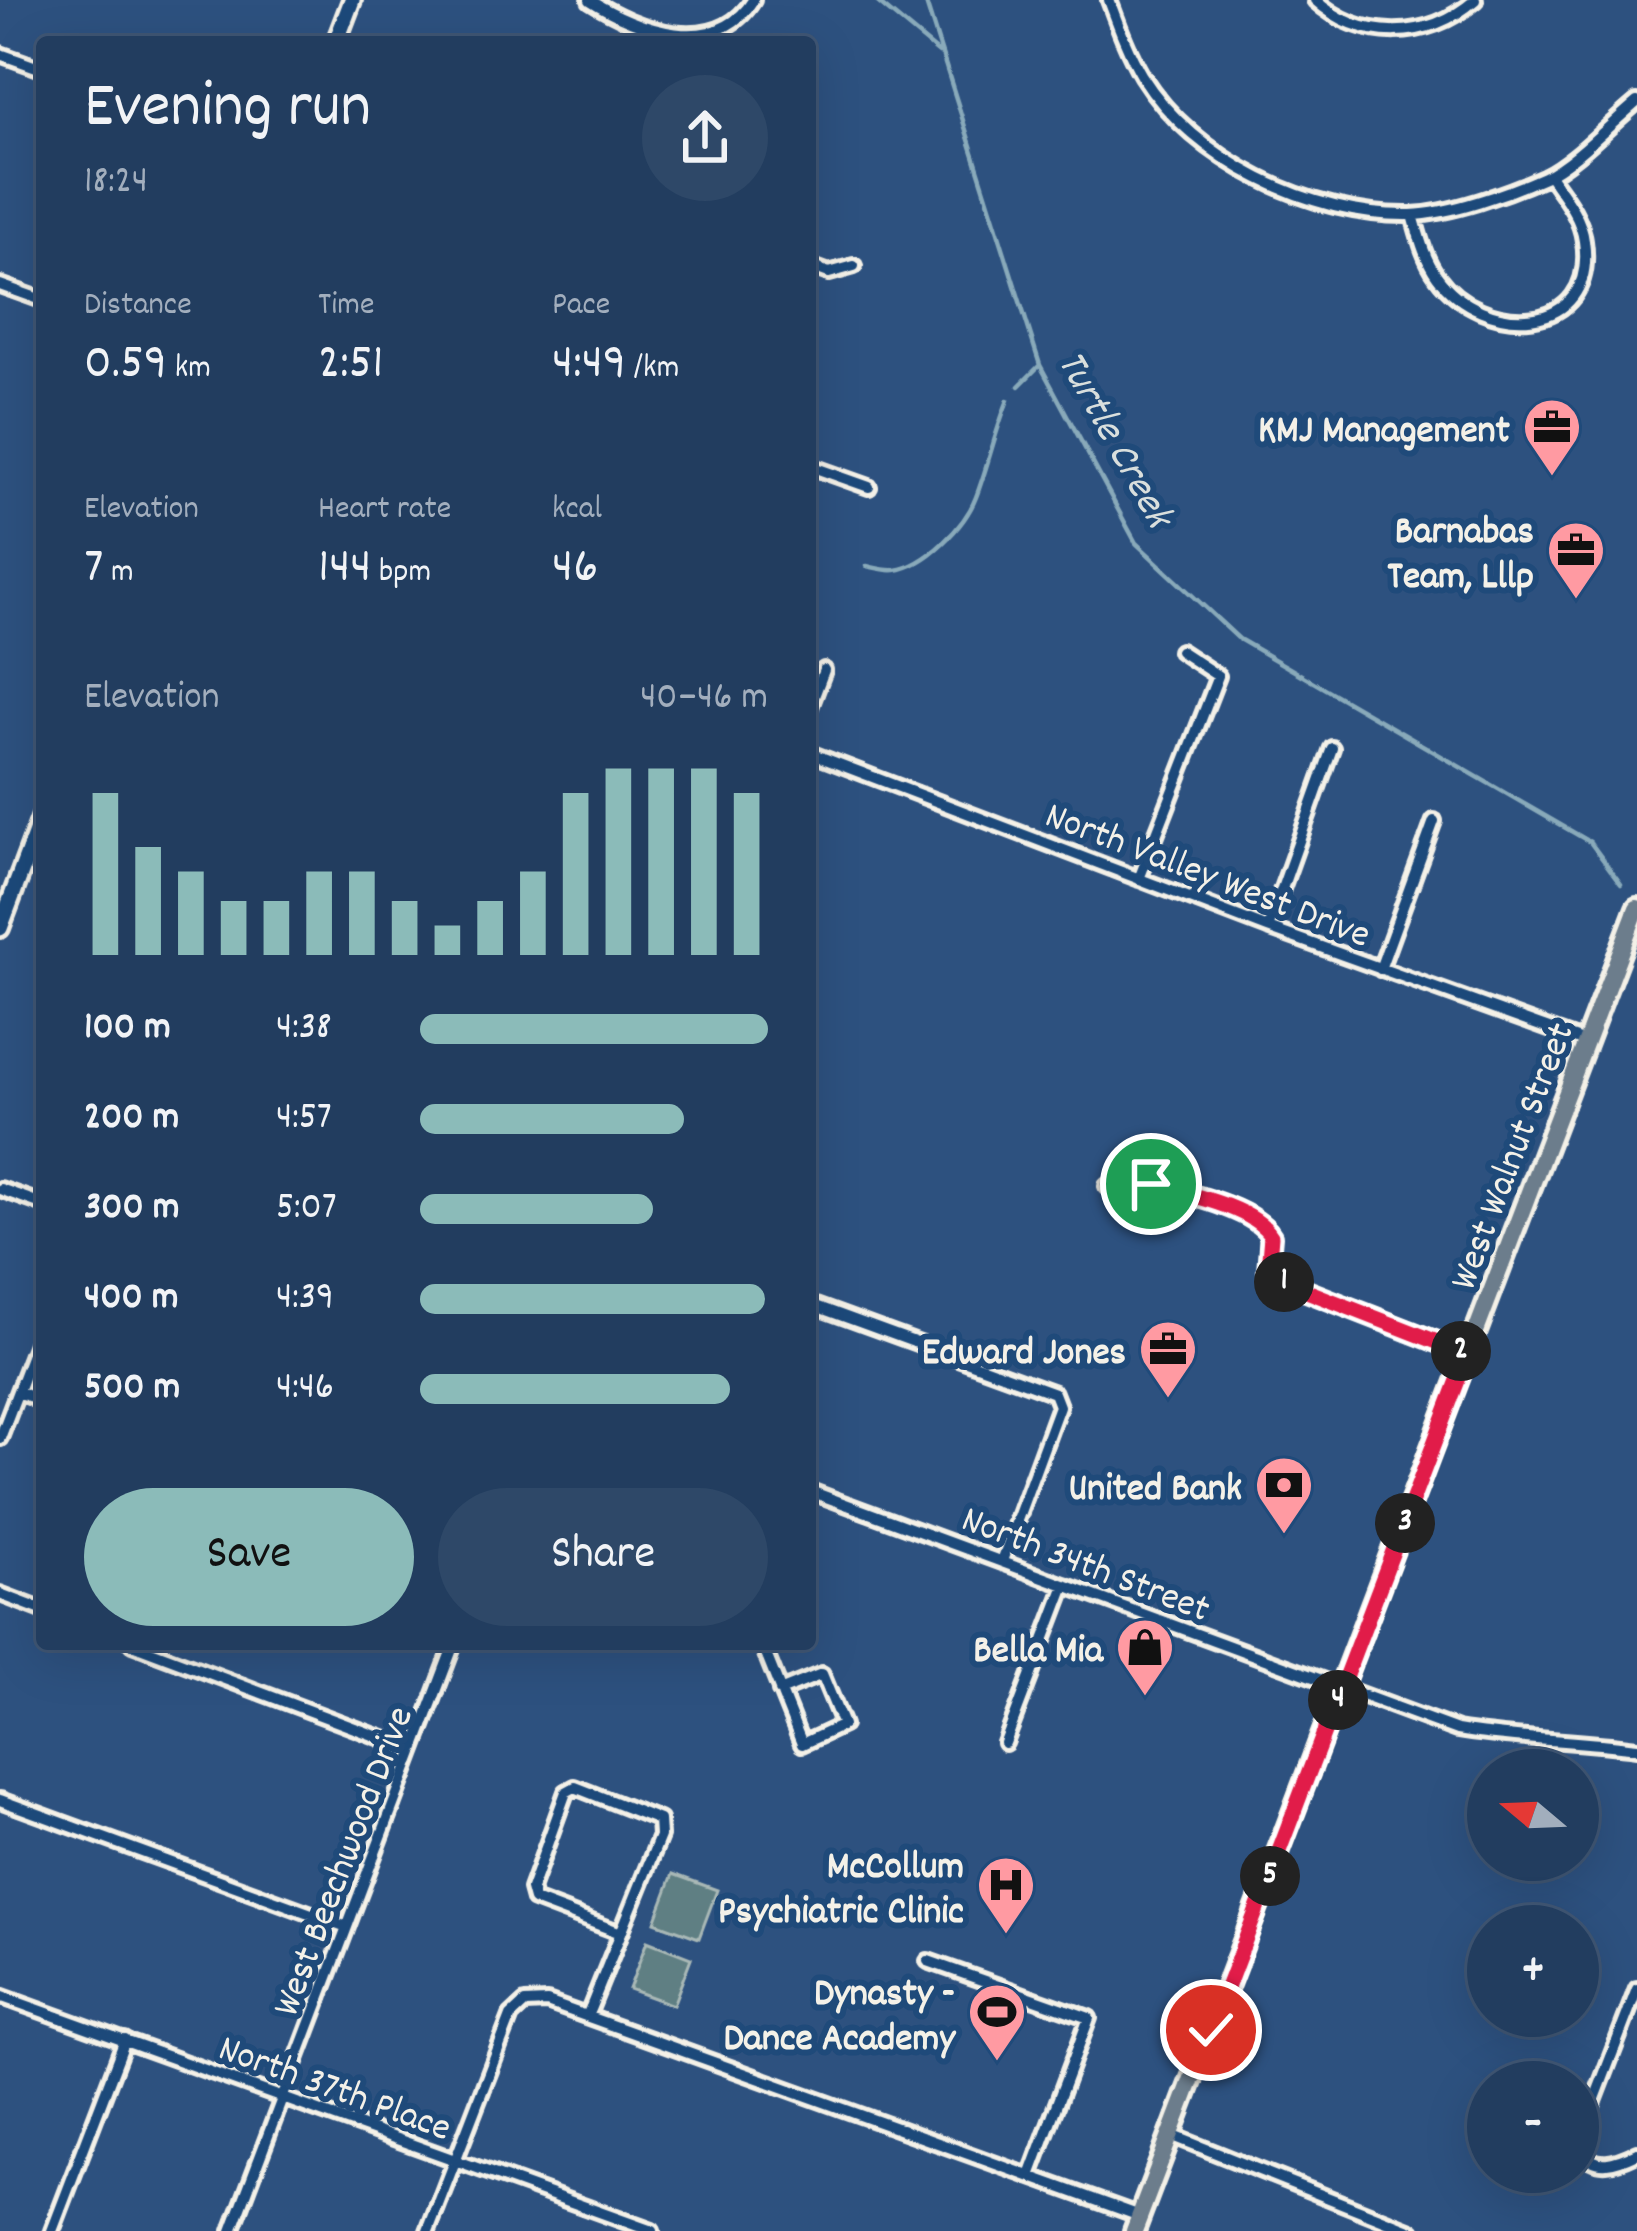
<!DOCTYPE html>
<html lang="en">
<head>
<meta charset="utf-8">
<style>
  :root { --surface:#223d5f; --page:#2e4868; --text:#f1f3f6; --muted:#a2aebd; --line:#3f5674; --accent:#8bbbb9 }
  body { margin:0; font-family:Dekko,sans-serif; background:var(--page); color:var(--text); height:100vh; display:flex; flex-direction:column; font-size:45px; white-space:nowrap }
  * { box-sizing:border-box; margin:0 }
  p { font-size:39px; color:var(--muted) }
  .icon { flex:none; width:66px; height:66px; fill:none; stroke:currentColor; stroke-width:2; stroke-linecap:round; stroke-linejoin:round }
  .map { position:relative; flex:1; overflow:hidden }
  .side { position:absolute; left:36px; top:36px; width:780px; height:1614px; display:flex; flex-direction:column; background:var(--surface); border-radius:12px; box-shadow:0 12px 48px #0002,0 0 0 3px var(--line) }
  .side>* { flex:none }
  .needle { width:78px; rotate:289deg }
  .buttons { position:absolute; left:1467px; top:1749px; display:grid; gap:24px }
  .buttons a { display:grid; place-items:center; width:132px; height:132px; border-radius:50%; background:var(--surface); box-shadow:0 12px 48px #0002,0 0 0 3px var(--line); font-size:60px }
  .pin { position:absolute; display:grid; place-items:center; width:102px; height:102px; color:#fff; margin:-51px; border:6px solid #fff; border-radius:50%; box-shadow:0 3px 12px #0007 }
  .km { position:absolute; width:60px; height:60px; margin:-30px; border-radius:50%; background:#222; color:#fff; font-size:33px; line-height:60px; text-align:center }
  .round { display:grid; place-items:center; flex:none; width:126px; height:126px; border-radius:63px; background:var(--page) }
  .headline { display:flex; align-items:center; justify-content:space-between; height:204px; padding:0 48px }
  h1 { font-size:66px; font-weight:600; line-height:90px }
  .figures { display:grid; grid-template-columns:repeat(3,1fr); gap:18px; height:204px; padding:12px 48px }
  .figures div { display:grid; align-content:center }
  .figures b { font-size:51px; font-weight:600 }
  .figures small { font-size:33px; font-weight:400 }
  .figures p { font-size:33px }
  .chart { height:336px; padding:24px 48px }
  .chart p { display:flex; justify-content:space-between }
  .chart svg { width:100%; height:216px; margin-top:12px; stroke:var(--accent); stroke-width:6 }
  .button { display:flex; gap:24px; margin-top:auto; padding:24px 48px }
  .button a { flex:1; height:138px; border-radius:72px; background:var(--accent); color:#111; font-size:48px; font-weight:600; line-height:138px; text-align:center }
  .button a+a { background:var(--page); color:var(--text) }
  ul { padding:0 48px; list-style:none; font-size:39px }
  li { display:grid; grid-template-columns:192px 144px 1fr; align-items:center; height:90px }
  li i { height:30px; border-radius:15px; background:var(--accent) }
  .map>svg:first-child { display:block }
  .green { fill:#5e7f83; stroke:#a9b8b6; stroke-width:3 }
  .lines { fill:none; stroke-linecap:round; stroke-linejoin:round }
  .stream { stroke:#89aaba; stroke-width:4.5 }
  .street-casing { stroke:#f4f1e8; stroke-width:20 }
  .secondary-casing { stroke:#f4f1e8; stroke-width:24 }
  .primary-casing { stroke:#f4f1e8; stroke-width:26 }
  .street { stroke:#1f4a7a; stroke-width:10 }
  .secondary { stroke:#1f4a7a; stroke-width:15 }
  .primary { stroke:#6c7d8c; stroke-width:16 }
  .route-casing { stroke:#fff; stroke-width:24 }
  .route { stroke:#e11d48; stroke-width:15 }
  .labels { text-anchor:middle; stroke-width:12; stroke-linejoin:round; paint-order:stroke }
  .poi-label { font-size:39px; font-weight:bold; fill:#f4f1e8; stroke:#1f4a7a; text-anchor:end }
  .street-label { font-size:39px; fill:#f4f1e8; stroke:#1f4a7a }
  .water-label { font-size:42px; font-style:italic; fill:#d9dfdd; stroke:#1f4a7a }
</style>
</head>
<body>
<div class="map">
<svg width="1637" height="2231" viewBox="0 0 1637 2231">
  <rect width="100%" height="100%" fill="#2d517f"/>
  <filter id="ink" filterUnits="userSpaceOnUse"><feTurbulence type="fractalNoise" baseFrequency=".00833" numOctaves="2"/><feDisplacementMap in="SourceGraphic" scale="24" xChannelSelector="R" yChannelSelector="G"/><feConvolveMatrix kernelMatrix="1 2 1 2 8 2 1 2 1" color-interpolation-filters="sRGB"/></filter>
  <g filter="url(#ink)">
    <!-- green -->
    <path class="green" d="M673 1874 717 1890 699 1938 655 1922Z
      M647 1941 691 1958 673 2005 629 1989Z"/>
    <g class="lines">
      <!-- stream -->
      <path class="stream" d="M875 0 939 53
        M925 0 1040 365 1136 543 1239 639 1590 842 1621 884
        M1019 386 1040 365
        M867 566C876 568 886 571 895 570 926 566 965 526 976 497 988 466 995 432 1008 400"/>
      <defs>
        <path id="street" d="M590 0C636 30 717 59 753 0
          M1109 0C1119 27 1128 52 1142 76 1195 161 1312 217 1411 215 1450 214 1508 193 1544 177 1574 163 1610 124 1637 102
          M1315 0C1361 42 1428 41 1475 0
          M0 54 42 69
          M1413 215C1419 236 1424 258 1437 276 1482 339 1598 338 1584 241 1581 216 1563 195 1549 175
          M810 266 829 273 854 266
          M0 285 42 300
          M810 466 869 487
          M810 707 824 670
          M810 753 1268 928 1588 1043
          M1139 879 1218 676 1180 651
          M1268 928 1332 748
          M1380 969 1434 821
          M1107 1186C1149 1179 1238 1199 1269 1231L1268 1271 1276 1279 1469 1353
          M0 1189 42 1204
          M810 1304 1054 1393 1059 1406 1002 1561
          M18 1392 42 1401
          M0 1438 42 1328
          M810 1491 1457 1730C1517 1740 1577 1740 1637 1748
          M0 1594 42 1610
          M132 1644 413 1750
          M762 1644 802 1744 843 1725 822 1674 780 1691
          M1005 1743 1065 1585
          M0 1800 347 1927
          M928 1961 1089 2018 1030 2176
          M1637 1989 1581 2135 1580 2150C1596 2171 1616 2163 1637 2153
          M0 1996 652 2231
          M587 2016 591 2007 660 1836 659 1820 575 1787 566 1792 531 1889 534 1900 621 1933
          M1171 2135 1412 2231
          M52 2231 125 2040
          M232 2231 454 1644
          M428 2231 511 2016 525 2003 547 2002 1140 2216"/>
        <path id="secondary" d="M336 42 352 0
          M0 928 42 816"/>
        <path id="primary" d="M1134 2231 1637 908"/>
      </defs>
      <!-- street casing -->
      <use href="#street" class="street-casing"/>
      <!-- secondary casing -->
      <use href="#secondary" class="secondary-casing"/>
      <!-- primary casing -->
      <use href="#primary" class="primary-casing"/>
      <!-- street -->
      <use href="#street" class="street"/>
      <!-- secondary -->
      <use href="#secondary" class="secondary"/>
      <!-- primary -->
      <use href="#primary" class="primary"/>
    </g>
  </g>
  <g class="lines" filter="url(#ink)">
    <defs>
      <path id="route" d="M1151 1184C1183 1193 1254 1207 1271 1236L1268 1270 1276 1279 1468 1354 1211 2030"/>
    </defs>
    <!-- route casing -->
    <use href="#route" class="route-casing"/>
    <!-- route -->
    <use href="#route" class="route"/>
  </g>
  <!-- icons -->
  <defs>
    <symbol id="office-pin" viewBox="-11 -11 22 30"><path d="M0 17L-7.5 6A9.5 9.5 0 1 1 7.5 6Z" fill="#ff9aa2" stroke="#1f4a7a"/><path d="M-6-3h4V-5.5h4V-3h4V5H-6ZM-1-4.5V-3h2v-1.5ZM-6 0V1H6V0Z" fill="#111"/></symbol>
    <symbol id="bank-pin" viewBox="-11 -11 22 30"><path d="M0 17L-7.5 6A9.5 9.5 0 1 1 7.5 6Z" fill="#ff9aa2" stroke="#1f4a7a"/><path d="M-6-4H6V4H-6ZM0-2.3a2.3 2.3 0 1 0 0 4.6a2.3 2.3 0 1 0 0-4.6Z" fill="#111"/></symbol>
    <symbol id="shop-pin" viewBox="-11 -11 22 30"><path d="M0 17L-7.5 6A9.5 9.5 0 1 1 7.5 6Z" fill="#ff9aa2" stroke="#1f4a7a"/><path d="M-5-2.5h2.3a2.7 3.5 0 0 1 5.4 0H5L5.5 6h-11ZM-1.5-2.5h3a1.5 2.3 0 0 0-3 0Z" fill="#111"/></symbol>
    <symbol id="hospital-pin" viewBox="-11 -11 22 30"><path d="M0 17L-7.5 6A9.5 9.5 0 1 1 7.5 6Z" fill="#ff9aa2" stroke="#1f4a7a"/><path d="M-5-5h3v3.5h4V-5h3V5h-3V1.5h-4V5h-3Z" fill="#111"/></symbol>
    <symbol id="stadium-pin" viewBox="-11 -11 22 30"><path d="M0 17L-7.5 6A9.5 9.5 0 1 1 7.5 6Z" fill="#ff9aa2" stroke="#1f4a7a"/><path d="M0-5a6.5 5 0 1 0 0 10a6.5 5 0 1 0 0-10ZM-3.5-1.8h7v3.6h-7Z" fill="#111"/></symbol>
  </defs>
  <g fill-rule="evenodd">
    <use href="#office-pin" x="1519" y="394" width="66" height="90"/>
    <use href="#office-pin" x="1543" y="517" width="66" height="90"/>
    <use href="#office-pin" x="1135" y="1316" width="66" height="90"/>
    <use href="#bank-pin" x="1251" y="1452" width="66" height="90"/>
    <use href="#shop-pin" x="1112" y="1614" width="66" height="90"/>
    <use href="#hospital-pin" x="973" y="1852" width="66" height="90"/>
    <use href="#stadium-pin" x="964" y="1979" width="66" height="90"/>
  </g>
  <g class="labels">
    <!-- poi labels -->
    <g class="poi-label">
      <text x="1510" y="441">KMJ Management</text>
      <text x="1534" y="542">Barnabas<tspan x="1534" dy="45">Team, Lllp</tspan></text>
      <text x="1126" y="1363">Edward Jones</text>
      <text x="1242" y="1499">United Bank</text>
      <text x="1103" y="1661">Bella Mia</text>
      <text x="964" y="1877">McCollum<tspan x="964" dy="45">Psychiatric Clinic</tspan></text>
      <text x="955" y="2004">Dynasty -<tspan x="955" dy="45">Dance Academy</tspan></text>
    </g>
    <!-- street labels -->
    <g class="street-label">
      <text transform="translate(1209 872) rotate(21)" y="14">North Valley West Drive</text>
      <text transform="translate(1509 1155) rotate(-69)" y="14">West Walnut Street</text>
      <text transform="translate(1087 1561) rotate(21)" y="14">North 34th Street</text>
      <text transform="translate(340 1860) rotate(-69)" y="14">West Beechwood Drive</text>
      <text transform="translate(336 2085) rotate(20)" y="14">North 37th Place</text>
    </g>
    <!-- water labels -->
    <g class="water-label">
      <text transform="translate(1118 437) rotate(61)" y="15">Turtle Creek</text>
    </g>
  </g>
</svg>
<div class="buttons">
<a><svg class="needle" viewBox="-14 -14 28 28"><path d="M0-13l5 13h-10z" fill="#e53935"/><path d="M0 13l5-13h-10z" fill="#a2aebd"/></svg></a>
<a>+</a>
<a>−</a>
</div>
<div class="pin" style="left:1151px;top:1184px;background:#1e9e55"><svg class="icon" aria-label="arrive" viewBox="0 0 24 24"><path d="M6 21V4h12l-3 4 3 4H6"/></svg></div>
<div class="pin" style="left:1211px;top:2030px;background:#d93025"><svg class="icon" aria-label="check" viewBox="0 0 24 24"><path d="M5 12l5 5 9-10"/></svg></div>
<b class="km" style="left:1284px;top:1282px">1</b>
<b class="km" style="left:1461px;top:1351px">2</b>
<b class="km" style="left:1405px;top:1523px">3</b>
<b class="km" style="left:1338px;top:1700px">4</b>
<b class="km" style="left:1270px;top:1876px">5</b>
<section class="side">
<div class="headline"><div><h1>Evening run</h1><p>18:24</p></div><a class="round"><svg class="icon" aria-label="share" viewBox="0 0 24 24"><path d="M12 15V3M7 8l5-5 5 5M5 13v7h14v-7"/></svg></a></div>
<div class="figures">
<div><p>Distance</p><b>0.59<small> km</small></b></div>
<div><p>Time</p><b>2:51</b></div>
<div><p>Pace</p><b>4:49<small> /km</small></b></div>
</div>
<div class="figures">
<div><p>Elevation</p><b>7<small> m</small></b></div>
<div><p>Heart rate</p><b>144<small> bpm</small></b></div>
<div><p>kcal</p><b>46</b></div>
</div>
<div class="chart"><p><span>Elevation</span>40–46 m</p>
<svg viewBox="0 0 160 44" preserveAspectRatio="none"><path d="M5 44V11M15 44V22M25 44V27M35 44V33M45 44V33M55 44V27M65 44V27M75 44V33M85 44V38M95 44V33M105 44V27M115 44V11M125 44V6M135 44V6M145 44V6M155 44V11"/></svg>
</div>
<ul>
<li><b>100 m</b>4:38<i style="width:100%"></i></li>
<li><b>200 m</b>4:57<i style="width:76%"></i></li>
<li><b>300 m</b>5:07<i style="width:67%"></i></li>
<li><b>400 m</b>4:39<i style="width:99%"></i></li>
<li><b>500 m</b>4:46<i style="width:89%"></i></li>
</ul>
<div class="button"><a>Save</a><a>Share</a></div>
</section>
</div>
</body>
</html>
